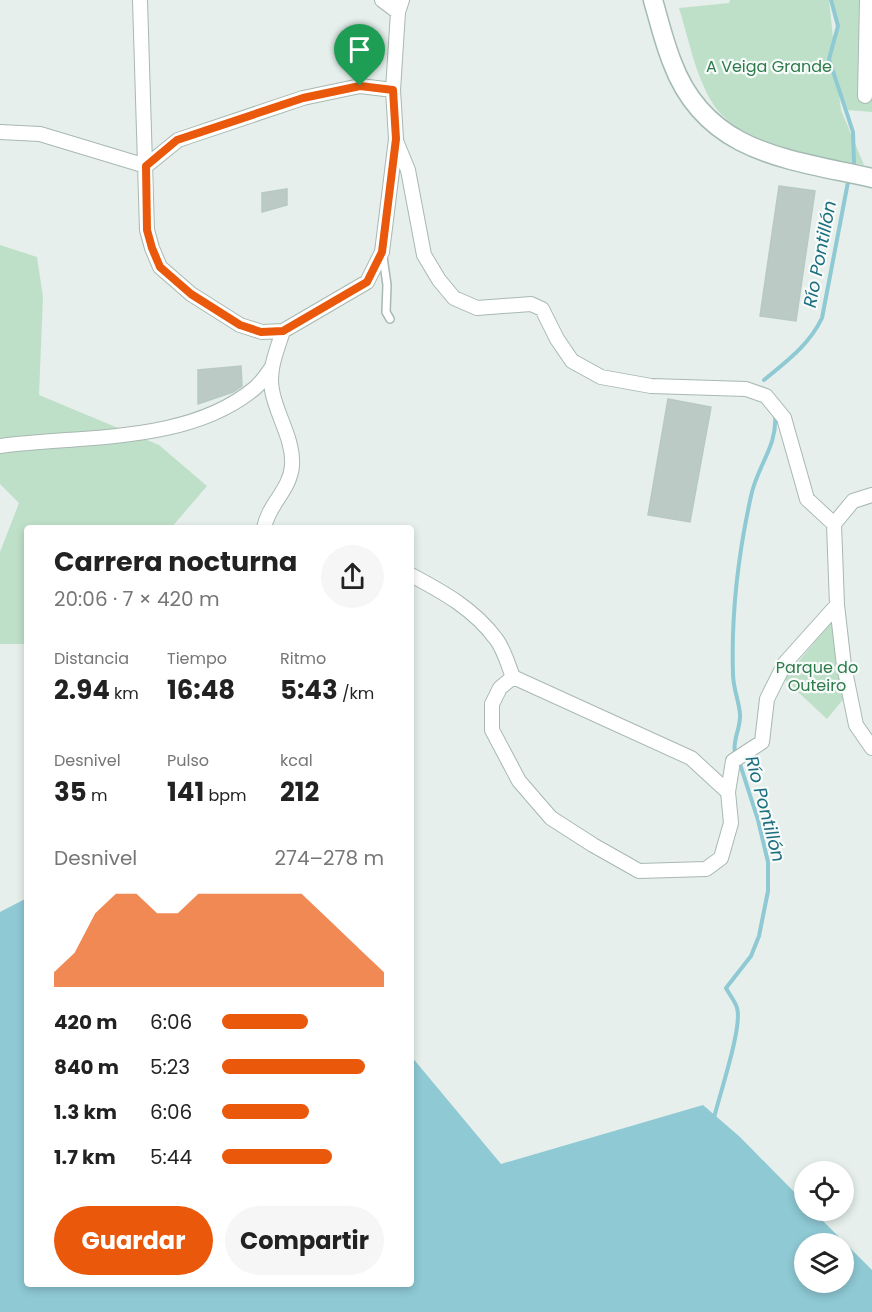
<!DOCTYPE html>
<html lang="es">
<head>
<meta charset="utf-8">
<style>
  :root { --surface:#fff; --page:#f6f6f6; --text:#222; --muted:#767676; --accent:#ea580c }
  body { margin:0; font-family:Poppins,sans-serif; background:var(--page); color:var(--text); height:100vh; display:flex; flex-direction:column; font-size:22px; white-space:nowrap }
  * { box-sizing:border-box; margin:0 }
  p { font-size:20px; color:var(--muted) }
  .icon { flex:none; width:33px; height:33px; fill:none; stroke:currentColor; stroke-width:2; stroke-linecap:round; stroke-linejoin:round }
  .map { position:relative; flex:1; overflow:hidden }
  .details { position:absolute; left:24px; top:525px; width:390px; height:762px; display:flex; flex-direction:column; background:var(--surface); border-radius:6px; box-shadow:0 3px 9px #0003 }
  .details>* { flex:none }
  .tools { position:absolute; left:794px; top:1161px; display:grid; gap:12px }
  .tools a { display:grid; place-items:center; width:60px; height:60px; border-radius:50%; background:var(--surface); box-shadow:0 3px 9px #0003; font-size:30px }
  .pin { position:absolute; display:grid; place-items:center; width:51px; height:51px; color:#fff; margin:-62px -26px; border-radius:50% 50% 50% 0; rotate:-45deg; box-shadow:0 0 6px #0007 }
  .pin .icon { rotate:45deg }
  .round { display:grid; place-items:center; flex:none; width:63px; height:63px; border-radius:32px; background:var(--page) }
  .headline { display:flex; align-items:center; justify-content:space-between; height:102px; padding:0 30px }
  h1 { font-size:27px; font-weight:700; line-height:45px }
  .figures { display:grid; grid-template-columns:repeat(3,1fr); gap:9px; height:102px; padding:6px 30px }
  .figures div { display:grid; align-content:center }
  .figures b { font-size:26px; font-weight:700 }
  .figures small { font-size:16px; font-weight:400 }
  .figures p { font-size:16px }
  .chart { height:168px; padding:12px 30px }
  .chart p { display:flex; justify-content:space-between }
  .chart svg { width:100%; height:108px; margin-top:6px; fill:var(--accent); opacity:.7 }
  .primary-button { display:flex; gap:12px; margin-top:auto; padding:12px 30px }
  .primary-button a { flex:1; height:69px; border-radius:36px; background:var(--accent); color:#fff; font-size:24px; font-weight:700; line-height:69px; text-align:center }
  .primary-button a+a { background:var(--page); color:var(--text) }
  ul { padding:0 30px; list-style:none; font-size:20px }
  li { display:grid; grid-template-columns:96px 72px 1fr; align-items:center; height:45px }
  li i { height:15px; border-radius:8px; background:var(--accent) }
  .map>svg:first-child { display:block }
  .green { fill:#bfe0c8 }
  .water { fill:#8ec9d4; fill-rule:evenodd }
  .lines { fill:none; stroke-linecap:round; stroke-linejoin:round }
  .stream { stroke:#8ec9d4; stroke-width:4 }
  .building { fill:#bbcac4; stroke:#b8c9c2; stroke-width:1.5 }
  .lane-casing { stroke:#a8b8b2; stroke-width:10 }
  .street-casing { stroke:#a8b8b2; stroke-width:16 }
  .secondary-casing { stroke:#a4bbb3; stroke-width:21 }
  .lane { stroke:#fff; stroke-width:7 }
  .street { stroke:#fff; stroke-width:14 }
  .secondary { stroke:#fff; stroke-width:18 }
  .route-casing { stroke:#fff; stroke-width:12 }
  .route { stroke:#ea580c; stroke-width:8 }
  .labels { text-anchor:middle; stroke-width:4.5; stroke-linejoin:round; paint-order:stroke }
  .park-label { font-size:16px; fill:#2d7a4b; stroke:#f7fbf9 }
  .water-label { font-size:18px; font-style:italic; fill:#1c6f80; stroke:#f7fbf9 }
</style>
</head>
<body>
<div class="map">
<svg width="872" height="1312" viewBox="0 0 872 1312">
  <rect width="100%" height="100%" fill="#e6efeb"/>
  <!-- green -->
  <path class="green" d="M730 0H829L834 46 839 26 832 0H872V112L848 110 838 83 841 110 864 165C819 156 739 145 713 104 695 75 689 40 679 8L729 3Z
    M0 245 37 257 43 297 39 395 159 445 207 486 171 528H27V644H0V552L19 503 0 484Z
    M833 620 846 696 827 719 784 679Z"/>
  <!-- water -->
  <path class="water" d="M27 898V1284H411V1056L501 1164 703 1105 740 1137 804 1202V1210L813 1211 872 1270V1312H0V912ZM804 1244H843V1282H804Z"/>
  <g class="lines">
    <!-- stream -->
    <path class="stream" d="M831 0 838 26 829 59 853 132 854 163
      M764 380C787 361 809 345 822 318L848 182
      M735 754C732 739 741 729 740 714 739 701 733 688 733 674 731 613 738 555 751 496 757 466 778 446 775 414
      M714 1118C719 1096 743 1026 737 1008 735 1001 729 994 726 988L751 956 759 936 768 891V862L758 820 739 761"/>
  </g>
  <!-- building -->
  <path class="building" d="M779 186 815 191 796 321 760 316Z
    M287 189V205L262 212V193Z
    M241 366 242 386 233 392 198 404V370Z
    M668 399 711 407 690 522 648 515Z"/>
  <g class="lines">
    <defs>
      <path id="lane" d="M383 257 387 285 386 312 390 319"/>
      <path id="street" d="M140 0 147 230 152 248 160 267 191 294 240 325 262 332 283 331 367 282 382 252 396 139 393 90 398 12 402 0
        M382 0 398 12
        M865 96 867 0
        M0 132 40 134 146 166
        M396 141 408 170 424 255 439 280 454 298 477 308 531 304 542 309 557 339 572 361 601 377 651 386 746 389 766 396 784 418 807 499 834 524
        M146 166 178 140 303 98 360 86 393 90
        M0 446C82 435 188 444 255 388 262 382 267 374 272 367
        M872 495 853 501 834 524 837 605 844 666 856 725 872 748
        M264 528C268 505 290 490 292 466 294 439 276 415 272 390 268 370 277 350 283 331
        M411 575C443 592 474 609 496 639 504 649 508 665 513 677
        M513 677 500 688 492 704V730L519 781 551 818 593 845 639 871 706 869 721 858 731 823 728 792 733 761 762 742 767 699 785 663 837 605
        M513 677 691 758 728 792"/>
      <path id="secondary" d="M653 0C659 21 664 42 672 62 706 154 789 159 872 178"/>
    </defs>
    <!-- lane casing -->
    <use href="#lane" class="lane-casing"/>
    <!-- street casing -->
    <use href="#street" class="street-casing"/>
    <!-- secondary casing -->
    <use href="#secondary" class="secondary-casing"/>
    <!-- lane -->
    <use href="#lane" class="lane"/>
    <!-- street -->
    <use href="#street" class="street"/>
    <!-- secondary -->
    <use href="#secondary" class="secondary"/>
  </g>
  <g class="lines">
    <defs>
      <path id="route" d="M360 86 393 90 396 139 382 252 367 282 283 331 261 332 240 325 191 294 160 267 152 248 147 230 146 166 177 140 303 98Z"/>
    </defs>
    <!-- route casing -->
    <use href="#route" class="route-casing"/>
    <!-- route -->
    <use href="#route" class="route"/>
  </g>
  <g class="labels">
    <!-- park labels -->
    <g class="park-label">
      <text x="769" y="72">A Veiga Grande</text>
      <text x="817" y="673">Parque do<tspan x="817" dy="18">Outeiro</tspan></text>
    </g>
    <!-- water labels -->
    <g class="water-label">
      <text transform="translate(820 254) rotate(-79)" y="6">Río Pontillón</text>
      <text transform="translate(765 809) rotate(75)" y="6">Río Pontillón</text>
    </g>
  </g>
</svg>
<div class="tools">
<a><svg class="icon" aria-label="locate" viewBox="0 0 24 24"><circle cx="12" cy="12" r="6"/><path d="M12 2v4M12 18v4M2 12h4M18 12h4"/></svg></a>
<a><svg class="icon" aria-label="layers" viewBox="0 0 24 24"><path d="M12 4l9 5-9 5-9-5zM3 14l9 5 9-5"/></svg></a>
</div>
<div class="pin" style="left:360px;top:86px;background:#1e9e55"><svg class="icon" aria-label="arrive" viewBox="0 0 24 24"><path d="M6 21V4h12l-3 4 3 4H6"/></svg></div>
<section class="details">
<div class="headline"><div><h1>Carrera nocturna</h1><p>20:06 · 7 × 420 m</p></div><a class="round"><svg class="icon" aria-label="share" viewBox="0 0 24 24"><path d="M12 15V3M7 8l5-5 5 5M5 13v7h14v-7"/></svg></a></div>
<div class="figures">
<div><p>Distancia</p><b>2.94<small> km</small></b></div>
<div><p>Tiempo</p><b>16:48</b></div>
<div><p>Ritmo</p><b>5:43<small> /km</small></b></div>
</div>
<div class="figures">
<div><p>Desnivel</p><b>35<small> m</small></b></div>
<div><p>Pulso</p><b>141<small> bpm</small></b></div>
<div><p>kcal</p><b>212</b></div>
</div>
<div class="chart"><p><span>Desnivel</span>274–278 m</p>
<svg viewBox="0 0 160 44" preserveAspectRatio="none"><path d="M0 44V38L10 30L20 14L30 6L40 6L50 14L60 14L70 6L80 6L90 6L100 6L110 6L120 6L130 14L140 22L150 30L160 38V44z"/></svg>
</div>
<ul>
<li><b>420 m</b>6:06<i style="width:53%"></i></li>
<li><b>840 m</b>5:23<i style="width:88%"></i></li>
<li><b>1.3 km</b>6:06<i style="width:54%"></i></li>
<li><b>1.7 km</b>5:44<i style="width:68%"></i></li>
</ul>
<div class="primary-button"><a>Guardar</a><a>Compartir</a></div>
</section>
</div>
</body>
</html>
